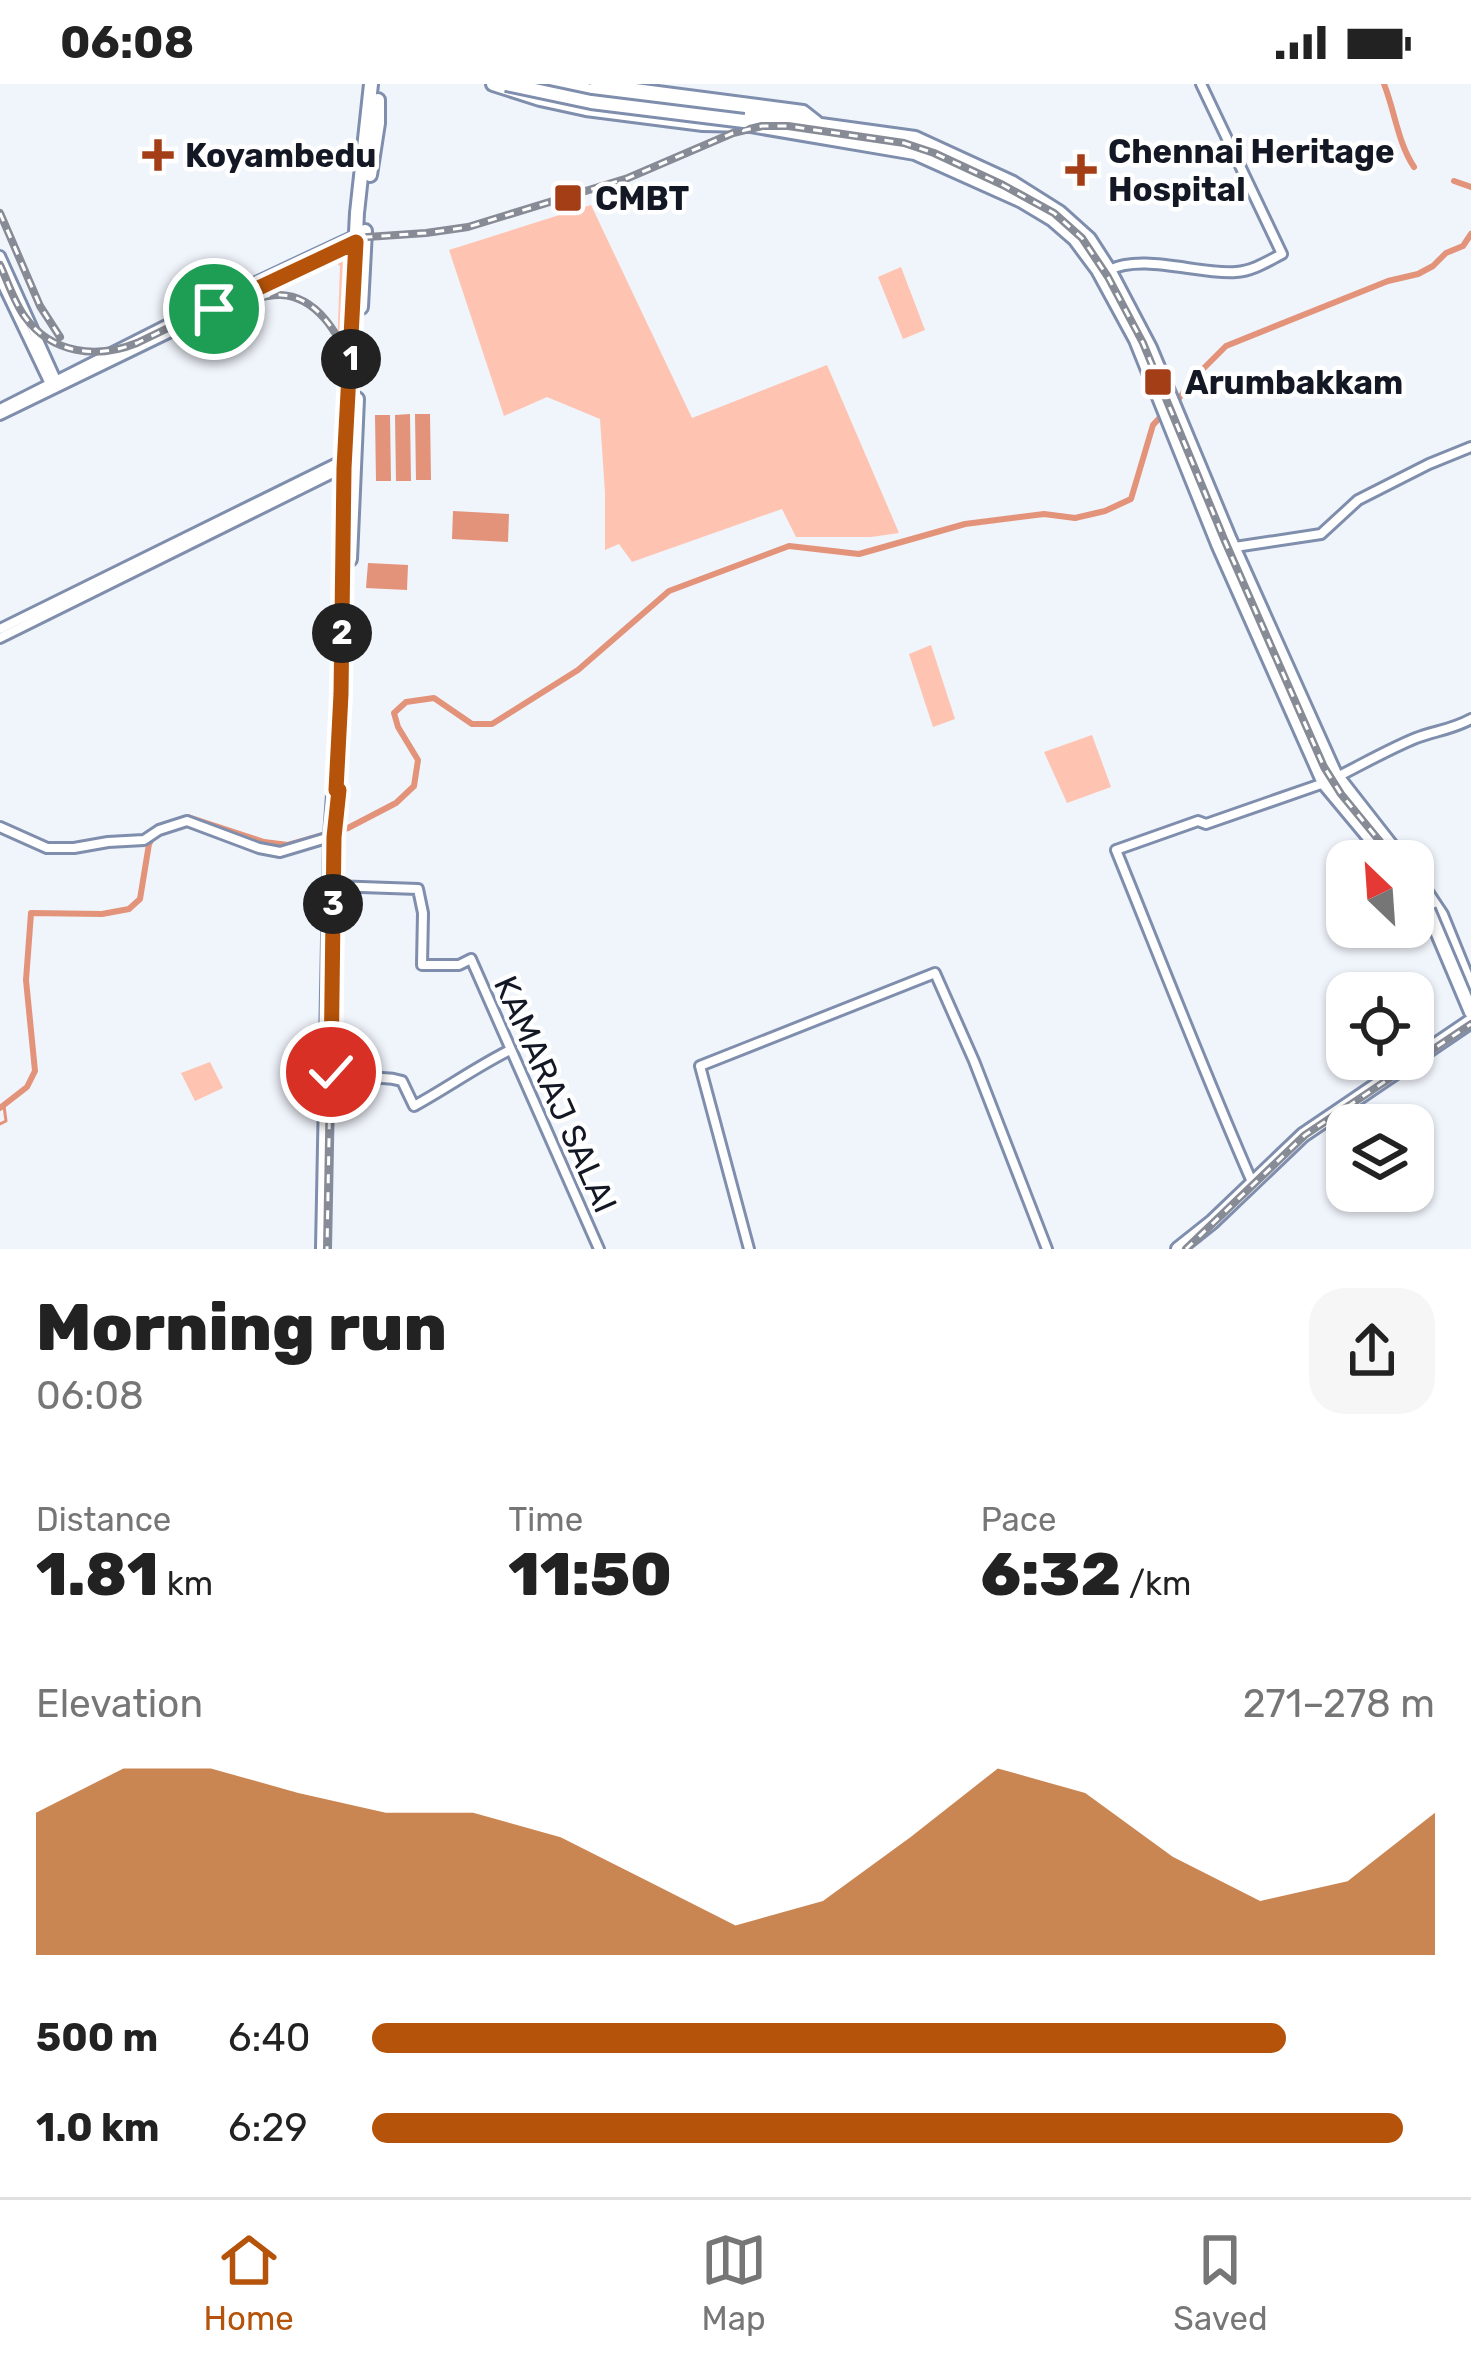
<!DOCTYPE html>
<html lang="en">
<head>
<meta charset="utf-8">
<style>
  :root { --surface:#fff; --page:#f6f6f6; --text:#222; --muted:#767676; --line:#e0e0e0; --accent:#b45309 }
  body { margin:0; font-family:Rubik,sans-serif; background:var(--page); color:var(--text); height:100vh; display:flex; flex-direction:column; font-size:45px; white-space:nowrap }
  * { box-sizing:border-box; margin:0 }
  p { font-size:39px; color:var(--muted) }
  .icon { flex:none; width:66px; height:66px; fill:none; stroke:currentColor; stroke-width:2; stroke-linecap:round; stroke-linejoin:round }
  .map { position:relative; height:1165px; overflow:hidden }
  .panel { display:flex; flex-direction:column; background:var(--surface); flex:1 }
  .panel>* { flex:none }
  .needle { width:78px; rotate:335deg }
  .fabs { position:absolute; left:1326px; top:756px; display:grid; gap:24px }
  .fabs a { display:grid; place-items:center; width:108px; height:108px; border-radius:24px; background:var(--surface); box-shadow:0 3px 9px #0004; font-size:60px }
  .pin { position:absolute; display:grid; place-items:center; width:102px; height:102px; color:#fff; margin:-51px; border:6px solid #fff; border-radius:50%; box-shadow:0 3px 12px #0007 }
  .km { position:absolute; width:60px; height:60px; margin:-30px; border-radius:50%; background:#222; color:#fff; font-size:33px; line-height:60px; text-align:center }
  .round { display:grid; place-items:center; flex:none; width:126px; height:126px; border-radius:36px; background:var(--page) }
  .summary { display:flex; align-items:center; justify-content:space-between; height:204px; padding:0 36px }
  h1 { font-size:66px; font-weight:800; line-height:90px }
  .figures { display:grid; grid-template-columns:repeat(3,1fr); gap:18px; height:204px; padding:12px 36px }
  .figures div { display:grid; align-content:center }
  .figures b { font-size:60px; font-weight:800 }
  .figures small { font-size:33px; font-weight:400 }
  .figures p { font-size:33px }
  .chart { height:336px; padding:24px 36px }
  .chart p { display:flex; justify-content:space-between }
  .chart svg { width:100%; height:216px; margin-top:12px; fill:var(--accent); opacity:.7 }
  ul { padding:0 36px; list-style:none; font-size:39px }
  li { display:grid; grid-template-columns:192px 144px 1fr; align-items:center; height:90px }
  li i { height:30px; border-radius:15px; background:var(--accent) }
  .status { display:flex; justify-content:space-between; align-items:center; height:84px; padding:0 60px; background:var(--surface); direction:ltr }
  .status svg { height:33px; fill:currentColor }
  .menu { display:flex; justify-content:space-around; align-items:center; height:168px; border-top:3px solid var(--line); background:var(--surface); font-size:33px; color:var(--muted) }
  .menu a { display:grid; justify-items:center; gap:6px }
  .menu .current { color:var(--accent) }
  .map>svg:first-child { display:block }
  .green { fill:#fec4b1 }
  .water { fill:#e39379 }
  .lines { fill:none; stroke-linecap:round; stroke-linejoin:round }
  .stream { stroke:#e39379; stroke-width:3 }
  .canal { stroke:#e39379; stroke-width:6 }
  .minor-casing { stroke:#7f8ead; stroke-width:14 }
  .major-casing { stroke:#7f8ead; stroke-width:18 }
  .minor { stroke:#fff; stroke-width:8 }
  .major { stroke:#fff; stroke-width:12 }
  .rail-casing { stroke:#878b95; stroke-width:8 }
  .rail { stroke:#fff; stroke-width:3; stroke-dasharray:9; stroke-linecap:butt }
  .major-bridge-casing { stroke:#7f8ead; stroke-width:18; stroke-linecap:butt }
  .major-bridge { stroke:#fff; stroke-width:12 }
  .route-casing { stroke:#fff; stroke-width:24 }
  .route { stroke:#b45309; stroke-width:15 }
  .poi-dot { fill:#a43e17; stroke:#fff; stroke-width:4.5 }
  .labels { text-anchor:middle; stroke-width:9; stroke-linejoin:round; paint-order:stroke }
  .poi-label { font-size:33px; font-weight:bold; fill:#131824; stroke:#fff; text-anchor:start }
  .street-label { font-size:33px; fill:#131824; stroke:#fff }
</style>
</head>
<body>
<div class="status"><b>06:08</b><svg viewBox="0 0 49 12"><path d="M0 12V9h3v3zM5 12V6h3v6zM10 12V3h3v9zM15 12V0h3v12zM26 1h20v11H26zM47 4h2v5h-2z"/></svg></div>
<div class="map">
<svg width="1471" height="1165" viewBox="0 0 1471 1165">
  <rect width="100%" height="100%" fill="#f0f4fb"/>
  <!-- green -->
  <path class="green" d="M591 121 692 334 827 281 899 449 871 453H796L782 425 632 478 619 460 605 466V409L600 335 547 313 504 332 449 166Z
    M347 163 350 168 345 300 336 299 340 182 335 178 295 198 292 191Z
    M901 183 925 246 903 255 878 193Z
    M931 561 955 635 933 643 909 570Z
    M1092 651 1111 703 1067 719 1044 668Z
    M210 978 223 1004 195 1017 181 989Z"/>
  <!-- water -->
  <path class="water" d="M410 330 411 397H396L395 331Z
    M415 330H430L431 396H416Z
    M375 331H390L391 397H376Z
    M453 427 509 430 508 458 452 455Z
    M368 479 408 481 407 506 366 504Z"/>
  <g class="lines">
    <!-- stream -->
    <path class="stream" d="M0 1040 6 1037 4 1022"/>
    <!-- canal -->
    <path class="canal" d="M1384 0C1395 28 1398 59 1414 83
      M1454 97 1471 103
      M1173 322 1197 291 1226 262 1388 197 1418 190 1433 182 1446 169 1463 162 1471 150
      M0 1024 27 1003 35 987 26 896 31 829 102 830 129 825 140 815 149 760 159 742 188 733 264 758 288 761 348 744 396 719 414 702 418 676 398 643 394 629 406 618 434 614 472 640H492L578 586 669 507 789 462 859 470 965 440 1044 430 1075 434 1105 427 1131 415 1153 341 1163 330"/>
    <defs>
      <path id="minor" d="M0 172 56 296
        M1109 186C1143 169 1200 191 1236 188 1253 187 1268 177 1282 170L1201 0
        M0 195 52 304
        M0 325 194 227 354 152
        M0 331 354 159
        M1235 463 1321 450 1358 416 1429 380 1471 363
        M0 545 343 376
        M0 554 343 384
        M1337 693C1363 680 1389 665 1416 654 1435 647 1453 645 1471 635
        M0 743 47 764H74L108 758 144 756 159 746 187 737 259 764 280 768 330 753
        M333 802 418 805 423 829 422 881H459L471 875 599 1165
        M327 1011C353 1000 374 988 402 997L414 1022C447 1004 476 983 510 966
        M1252 1098C1204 988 1161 877 1116 766L1198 737 1206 740 1324 699
        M749 1165 700 982 935 889 974 977 1047 1165"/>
      <path id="major" d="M493 0 540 15 586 25 703 40 750 41 915 69 1022 117 1052 135 1075 155 1098 186 1136 256 1218 460 1324 699 1389 777
        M553 0 649 17 915 54 1013 99 1059 128 1089 155 1109 186 1150 264 1230 456 1335 690 1403 777
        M597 1 803 28 817 39
        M370 91 378 39V16
        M361 223 365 147
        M350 475 357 315
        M1413 789 1441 831 1471 905
        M1413 806 1428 826
        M323 1165 331 753 341 611 344 384 357 129 371 0
        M1178 1165 1212 1138 1303 1051 1471 937"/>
    </defs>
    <!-- minor casing -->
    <use href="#minor" class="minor-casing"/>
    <!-- major casing -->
    <use href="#major" class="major-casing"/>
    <!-- minor -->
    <use href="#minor" class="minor"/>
    <!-- major -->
    <use href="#major" class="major"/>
    <defs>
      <path id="rail" d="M0 129 40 222 60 253
        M0 181C8 198 14 218 25 233 52 270 97 275 137 259L343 160 367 153 426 149 468 143 628 94 733 49 762 42H788L904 59 934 69 1003 101 1054 129 1082 154 1108 193 1143 259 1224 455 1324 683 1341 710 1396 777
        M243 217C254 215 270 210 281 211 320 213 339 254 354 283L334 781 327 1165
        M1413 802 1441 846 1471 921
        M1186 1165 1305 1051 1471 940"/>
    </defs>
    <!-- rail casing -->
    <use href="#rail" class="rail-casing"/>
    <!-- rail -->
    <use href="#rail" class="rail"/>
    <defs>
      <path id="major-bridge" d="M506 0 591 18 744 37
        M1428 826 1471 928"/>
    </defs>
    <!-- major-bridge casing -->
    <use href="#major-bridge" class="major-bridge-casing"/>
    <!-- major-bridge -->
    <use href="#major-bridge" class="major-bridge"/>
  </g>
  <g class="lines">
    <defs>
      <path id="route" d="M214 225 356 158 344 384 341 610 336 706H339L334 753 331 988"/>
    </defs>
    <!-- route casing -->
    <use href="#route" class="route-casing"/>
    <!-- route -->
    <use href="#route" class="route"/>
  </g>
  <!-- markers -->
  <g class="poi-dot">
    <path d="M152 53h12v12h12v12h-12v12h-12v-12h-12v-12h12z"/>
    <path d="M1075 68h12v12h12v12h-12v12h-12v-12h-12v-12h12z"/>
    <rect x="553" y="99" width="30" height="30" rx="6"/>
    <rect x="1143" y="283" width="30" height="30" rx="6"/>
  </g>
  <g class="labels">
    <!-- poi labels -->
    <g class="poi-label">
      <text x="1108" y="79">Chennai Heritage<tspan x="1108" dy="38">Hospital</tspan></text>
      <text x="185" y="83">Koyambedu</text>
      <text x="595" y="126">CMBT</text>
      <text x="1185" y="310">Arumbakkam</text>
    </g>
    <!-- street labels -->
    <g class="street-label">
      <text transform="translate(556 1010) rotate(66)" y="12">KAMARAJ SALAI</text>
    </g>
  </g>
</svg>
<div class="fabs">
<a><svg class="needle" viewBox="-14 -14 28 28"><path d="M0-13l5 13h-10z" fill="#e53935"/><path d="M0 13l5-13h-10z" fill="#767676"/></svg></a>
<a><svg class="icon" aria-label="locate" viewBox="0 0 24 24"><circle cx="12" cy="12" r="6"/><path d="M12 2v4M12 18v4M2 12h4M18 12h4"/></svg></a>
<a><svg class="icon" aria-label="layers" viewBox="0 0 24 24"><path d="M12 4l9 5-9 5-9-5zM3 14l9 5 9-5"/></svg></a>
</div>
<div class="pin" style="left:214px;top:225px;background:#1e9e55"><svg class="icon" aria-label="arrive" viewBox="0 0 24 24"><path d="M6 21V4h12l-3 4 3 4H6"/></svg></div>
<div class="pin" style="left:331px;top:988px;background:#d93025"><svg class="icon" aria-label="check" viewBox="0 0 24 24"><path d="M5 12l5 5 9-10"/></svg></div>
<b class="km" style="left:351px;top:275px">1</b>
<b class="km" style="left:342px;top:549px">2</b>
<b class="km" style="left:333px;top:820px">3</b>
</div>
<section class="panel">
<div class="summary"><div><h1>Morning run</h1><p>06:08</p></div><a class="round"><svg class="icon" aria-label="share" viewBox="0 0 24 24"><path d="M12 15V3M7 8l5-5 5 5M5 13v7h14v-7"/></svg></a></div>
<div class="figures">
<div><p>Distance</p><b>1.81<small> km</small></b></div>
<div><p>Time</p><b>11:50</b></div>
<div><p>Pace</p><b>6:32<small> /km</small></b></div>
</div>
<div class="chart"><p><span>Elevation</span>271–278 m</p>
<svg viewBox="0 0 160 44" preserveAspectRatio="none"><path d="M0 44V15L10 6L20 6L30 11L40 15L50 15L60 20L70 29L80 38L90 33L100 20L110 6L120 11L130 24L140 33L150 29L160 15V44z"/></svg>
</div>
<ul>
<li><b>500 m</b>6:40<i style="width:86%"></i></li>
<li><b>1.0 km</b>6:29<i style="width:97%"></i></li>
</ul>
</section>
<nav class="menu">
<a class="current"><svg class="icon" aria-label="home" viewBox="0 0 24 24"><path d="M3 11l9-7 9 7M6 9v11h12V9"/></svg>Home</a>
<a><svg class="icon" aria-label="map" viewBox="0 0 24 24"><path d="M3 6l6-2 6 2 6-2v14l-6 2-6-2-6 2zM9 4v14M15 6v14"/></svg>Map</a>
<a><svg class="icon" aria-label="saved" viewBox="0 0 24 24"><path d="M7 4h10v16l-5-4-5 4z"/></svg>Saved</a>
</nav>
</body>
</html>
